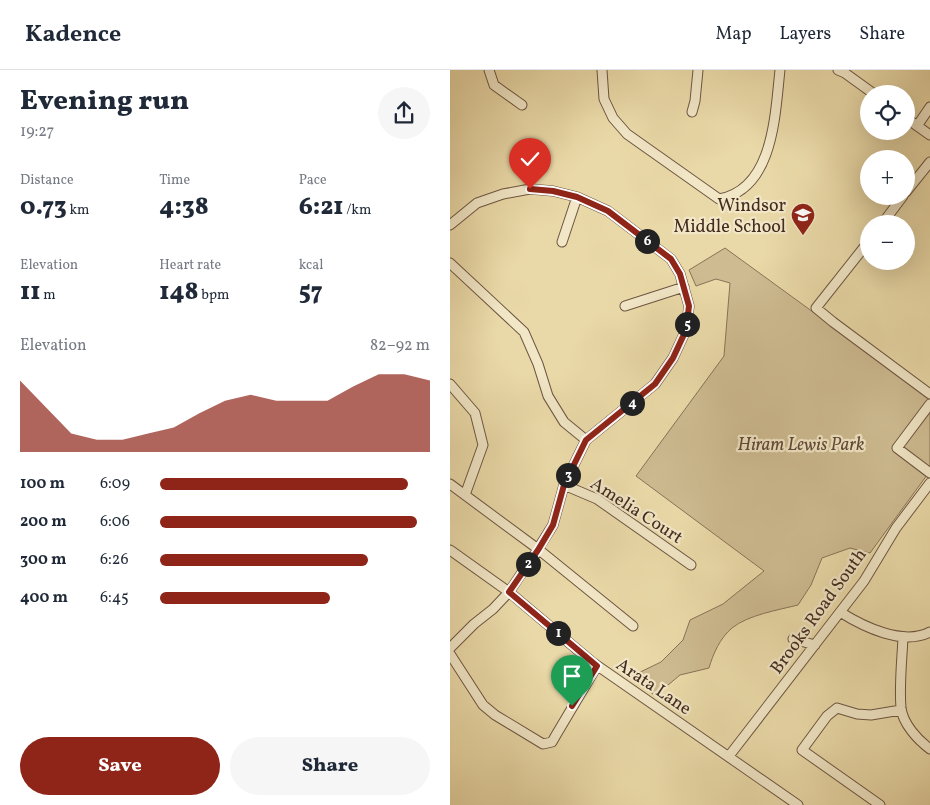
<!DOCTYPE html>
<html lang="en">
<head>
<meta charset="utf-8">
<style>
  :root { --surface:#fff; --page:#f6f6f7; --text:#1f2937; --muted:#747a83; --line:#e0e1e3; --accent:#8f2418 }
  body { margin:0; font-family:Vollkorn,serif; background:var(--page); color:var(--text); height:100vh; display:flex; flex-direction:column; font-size:19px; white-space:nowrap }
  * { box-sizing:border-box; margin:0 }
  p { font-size:16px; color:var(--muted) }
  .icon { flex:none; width:28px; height:28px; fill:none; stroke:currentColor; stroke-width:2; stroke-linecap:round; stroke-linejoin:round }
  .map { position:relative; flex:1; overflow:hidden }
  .details { display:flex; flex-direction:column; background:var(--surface); width:450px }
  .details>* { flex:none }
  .tools { position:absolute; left:410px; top:15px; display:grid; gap:10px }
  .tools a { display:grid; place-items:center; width:55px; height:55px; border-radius:50%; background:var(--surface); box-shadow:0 5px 20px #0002; font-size:25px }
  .pin { position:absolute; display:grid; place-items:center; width:42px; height:42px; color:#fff; margin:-51px -21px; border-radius:50% 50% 50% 0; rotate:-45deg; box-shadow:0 0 5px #0007 }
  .pin .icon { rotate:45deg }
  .km { position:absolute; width:25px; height:25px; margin:-12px; border-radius:50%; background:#222; color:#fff; font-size:14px; line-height:25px; text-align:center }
  .round { display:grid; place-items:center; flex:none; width:52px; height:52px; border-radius:26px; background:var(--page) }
  .head { display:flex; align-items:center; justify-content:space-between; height:85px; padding:0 20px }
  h1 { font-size:28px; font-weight:800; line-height:38px }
  .figures { display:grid; grid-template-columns:repeat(3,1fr); gap:8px; height:85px; padding:5px 20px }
  .figures div { display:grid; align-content:center }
  .figures b { font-size:25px; font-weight:800 }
  .figures small { font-size:14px; font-weight:400 }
  .figures p { font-size:14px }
  .chart { height:140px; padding:10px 20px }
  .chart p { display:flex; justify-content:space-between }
  .chart svg { width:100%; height:90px; margin-top:5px; fill:var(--accent); opacity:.7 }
  .cta { display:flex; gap:10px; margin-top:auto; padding:10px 20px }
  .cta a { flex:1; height:58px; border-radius:30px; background:var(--accent); color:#fff; font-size:20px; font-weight:800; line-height:58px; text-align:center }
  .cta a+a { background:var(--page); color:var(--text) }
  ul { padding:0 20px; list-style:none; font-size:16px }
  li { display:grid; grid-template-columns:80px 60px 1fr; align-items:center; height:38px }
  li i { height:12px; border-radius:6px; background:var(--accent) }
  header { display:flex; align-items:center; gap:30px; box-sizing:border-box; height:70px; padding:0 25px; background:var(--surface); border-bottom:1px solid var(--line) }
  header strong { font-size:24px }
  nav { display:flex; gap:28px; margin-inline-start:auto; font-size:18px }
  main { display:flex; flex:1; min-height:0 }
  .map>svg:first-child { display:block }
  .green { fill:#cebb91; stroke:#887358 }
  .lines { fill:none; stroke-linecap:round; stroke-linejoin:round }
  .minor-casing { stroke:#6d5642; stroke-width:11 }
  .minor { stroke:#f1e6c6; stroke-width:9 }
  .route-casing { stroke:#fff; stroke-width:10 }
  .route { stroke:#8f2418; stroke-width:6 }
  .labels { text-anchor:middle; stroke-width:4.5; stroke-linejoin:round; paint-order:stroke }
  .poi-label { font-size:18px; fill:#432b20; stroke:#f1e6c6; text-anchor:end }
  .park-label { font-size:18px; font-style:italic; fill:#5f4837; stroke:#f1e6c6 }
  .street-label { font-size:18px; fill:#432b20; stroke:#f1e6c6 }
</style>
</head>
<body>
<header>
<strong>Kadence</strong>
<nav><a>Map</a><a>Layers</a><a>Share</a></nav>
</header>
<main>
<section class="details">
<div class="head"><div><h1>Evening run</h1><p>19:27</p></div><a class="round"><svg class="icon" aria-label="share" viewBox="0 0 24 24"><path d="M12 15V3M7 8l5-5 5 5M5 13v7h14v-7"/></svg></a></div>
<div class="figures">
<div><p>Distance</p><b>0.73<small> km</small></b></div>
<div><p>Time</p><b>4:38</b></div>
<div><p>Pace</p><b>6:21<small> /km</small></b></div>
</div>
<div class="figures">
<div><p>Elevation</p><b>11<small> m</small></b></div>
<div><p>Heart rate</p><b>148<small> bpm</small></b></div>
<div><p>kcal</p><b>57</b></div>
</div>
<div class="chart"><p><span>Elevation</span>82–92 m</p>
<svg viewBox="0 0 160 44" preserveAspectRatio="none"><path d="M0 44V9L10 22L20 35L30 38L40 38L50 35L60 32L70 25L80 19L90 16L100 19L110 19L120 19L130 12L140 6L150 6L160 9V44z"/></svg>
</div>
<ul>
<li><b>100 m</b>6:09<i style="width:92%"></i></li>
<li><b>200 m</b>6:06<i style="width:95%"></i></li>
<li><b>300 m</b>6:26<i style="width:77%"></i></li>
<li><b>400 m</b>6:45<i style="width:63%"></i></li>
</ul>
<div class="cta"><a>Save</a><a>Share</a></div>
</section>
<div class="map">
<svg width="480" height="735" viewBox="0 0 480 735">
  <rect width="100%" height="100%" fill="#ead9a8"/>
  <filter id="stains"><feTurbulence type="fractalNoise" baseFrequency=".004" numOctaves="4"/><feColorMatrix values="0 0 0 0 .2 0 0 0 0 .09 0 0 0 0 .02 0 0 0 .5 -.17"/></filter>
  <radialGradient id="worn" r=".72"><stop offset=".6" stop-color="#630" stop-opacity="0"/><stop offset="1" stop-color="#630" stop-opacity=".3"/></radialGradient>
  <!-- green -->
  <path class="green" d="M275 178 480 327V401L420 483 400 478 372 488 361 515 348 535C328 540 298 545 282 558 270 568 263 584 259 598L230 605 205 626 182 606 211 592 233 570 240 550 273 534 314 501 186 406 274 286 280 213 266 209 246 216 239 200Z"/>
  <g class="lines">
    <defs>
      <path id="minor" d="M39 0 44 15 72 35
        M152 0 154 29 163 48 177 64 269 129C324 119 325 44 330 0
        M388 0 395 3 424 24
        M242 42 245 31 248 0
        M456 48 480 65
        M467 56 480 37
        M456 122 480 92
        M432 154 453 126
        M0 155 27 133 53 124 80 119 103 121 127 127 158 141 221 189 230 204 239 236 236 260 223 288 205 314 136 370 114 415 103 455 88 479 59 522 43 539 24 554 0 578
        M419 171 366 238 383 252 480 324
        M112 172 127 127
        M0 193 74 262 88 294 98 326 114 352 136 370
        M175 236 234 217
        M0 314 25 343 33 375 15 425
        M480 334 447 378 480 403
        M0 414 88 479 183 556
        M114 415 147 429 241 495
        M0 480 59 522 142 592 348 735
        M390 542C414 557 453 576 480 562
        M453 567C452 590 449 616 451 638 453 654 468 670 480 679
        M343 569 365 575
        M0 584 33 635 45 645 93 674 102 672 106 665 147 596
        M279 686 414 511 446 458 480 413
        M430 735 352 680 377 646 387 638 407 644 421 645 451 640"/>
    </defs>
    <!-- minor casing -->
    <use href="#minor" class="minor-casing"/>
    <!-- minor -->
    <use href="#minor" class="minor"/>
  </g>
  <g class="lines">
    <defs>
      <path id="route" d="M80 119 103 121 127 127 158 141 221 189 230 204 239 236 236 260 223 288 205 314 136 370 114 415 103 455 88 480 59 522 147 596 122 636"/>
    </defs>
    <!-- route casing -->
    <use href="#route" class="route-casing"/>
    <!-- route -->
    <use href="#route" class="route"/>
  </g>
  <!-- icons -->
  <defs>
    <symbol id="school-pin" viewBox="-11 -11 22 30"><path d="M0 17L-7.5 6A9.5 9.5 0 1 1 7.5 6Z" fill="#8f2418" stroke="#f1e6c6"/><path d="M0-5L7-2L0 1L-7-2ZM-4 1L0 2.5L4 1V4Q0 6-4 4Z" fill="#fff"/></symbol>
  </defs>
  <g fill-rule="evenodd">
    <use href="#school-pin" x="339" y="131" width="28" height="38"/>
  </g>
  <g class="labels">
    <!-- poi labels -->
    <g class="poi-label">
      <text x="336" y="141">Windsor<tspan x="336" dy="21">Middle School</tspan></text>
    </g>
    <!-- park labels -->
    <g class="park-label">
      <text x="351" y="380">Hiram Lewis Park</text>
    </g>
    <!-- street labels -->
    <g class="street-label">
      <text transform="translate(187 440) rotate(33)" y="6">Amelia Court</text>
      <text transform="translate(368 541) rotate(-54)" y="6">Brooks Road South</text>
      <text transform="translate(204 616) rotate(34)" y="6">Arata Lane</text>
    </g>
  </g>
  <rect width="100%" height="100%" filter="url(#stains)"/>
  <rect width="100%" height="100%" fill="url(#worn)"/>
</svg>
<div class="tools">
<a><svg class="icon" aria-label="locate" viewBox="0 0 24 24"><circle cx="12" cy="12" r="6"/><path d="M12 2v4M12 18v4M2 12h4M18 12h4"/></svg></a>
<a>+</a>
<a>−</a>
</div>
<div class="pin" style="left:122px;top:636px;background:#1e9e55"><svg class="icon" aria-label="arrive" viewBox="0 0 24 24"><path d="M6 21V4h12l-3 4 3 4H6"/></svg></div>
<div class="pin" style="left:80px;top:119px;background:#d93025"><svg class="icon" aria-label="check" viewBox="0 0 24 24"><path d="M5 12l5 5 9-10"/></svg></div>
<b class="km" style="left:108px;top:563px">1</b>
<b class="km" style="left:78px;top:494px">2</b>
<b class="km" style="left:118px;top:405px">3</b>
<b class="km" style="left:182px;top:333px">4</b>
<b class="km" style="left:237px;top:254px">5</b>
<b class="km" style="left:197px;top:171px">6</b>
</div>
</main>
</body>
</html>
